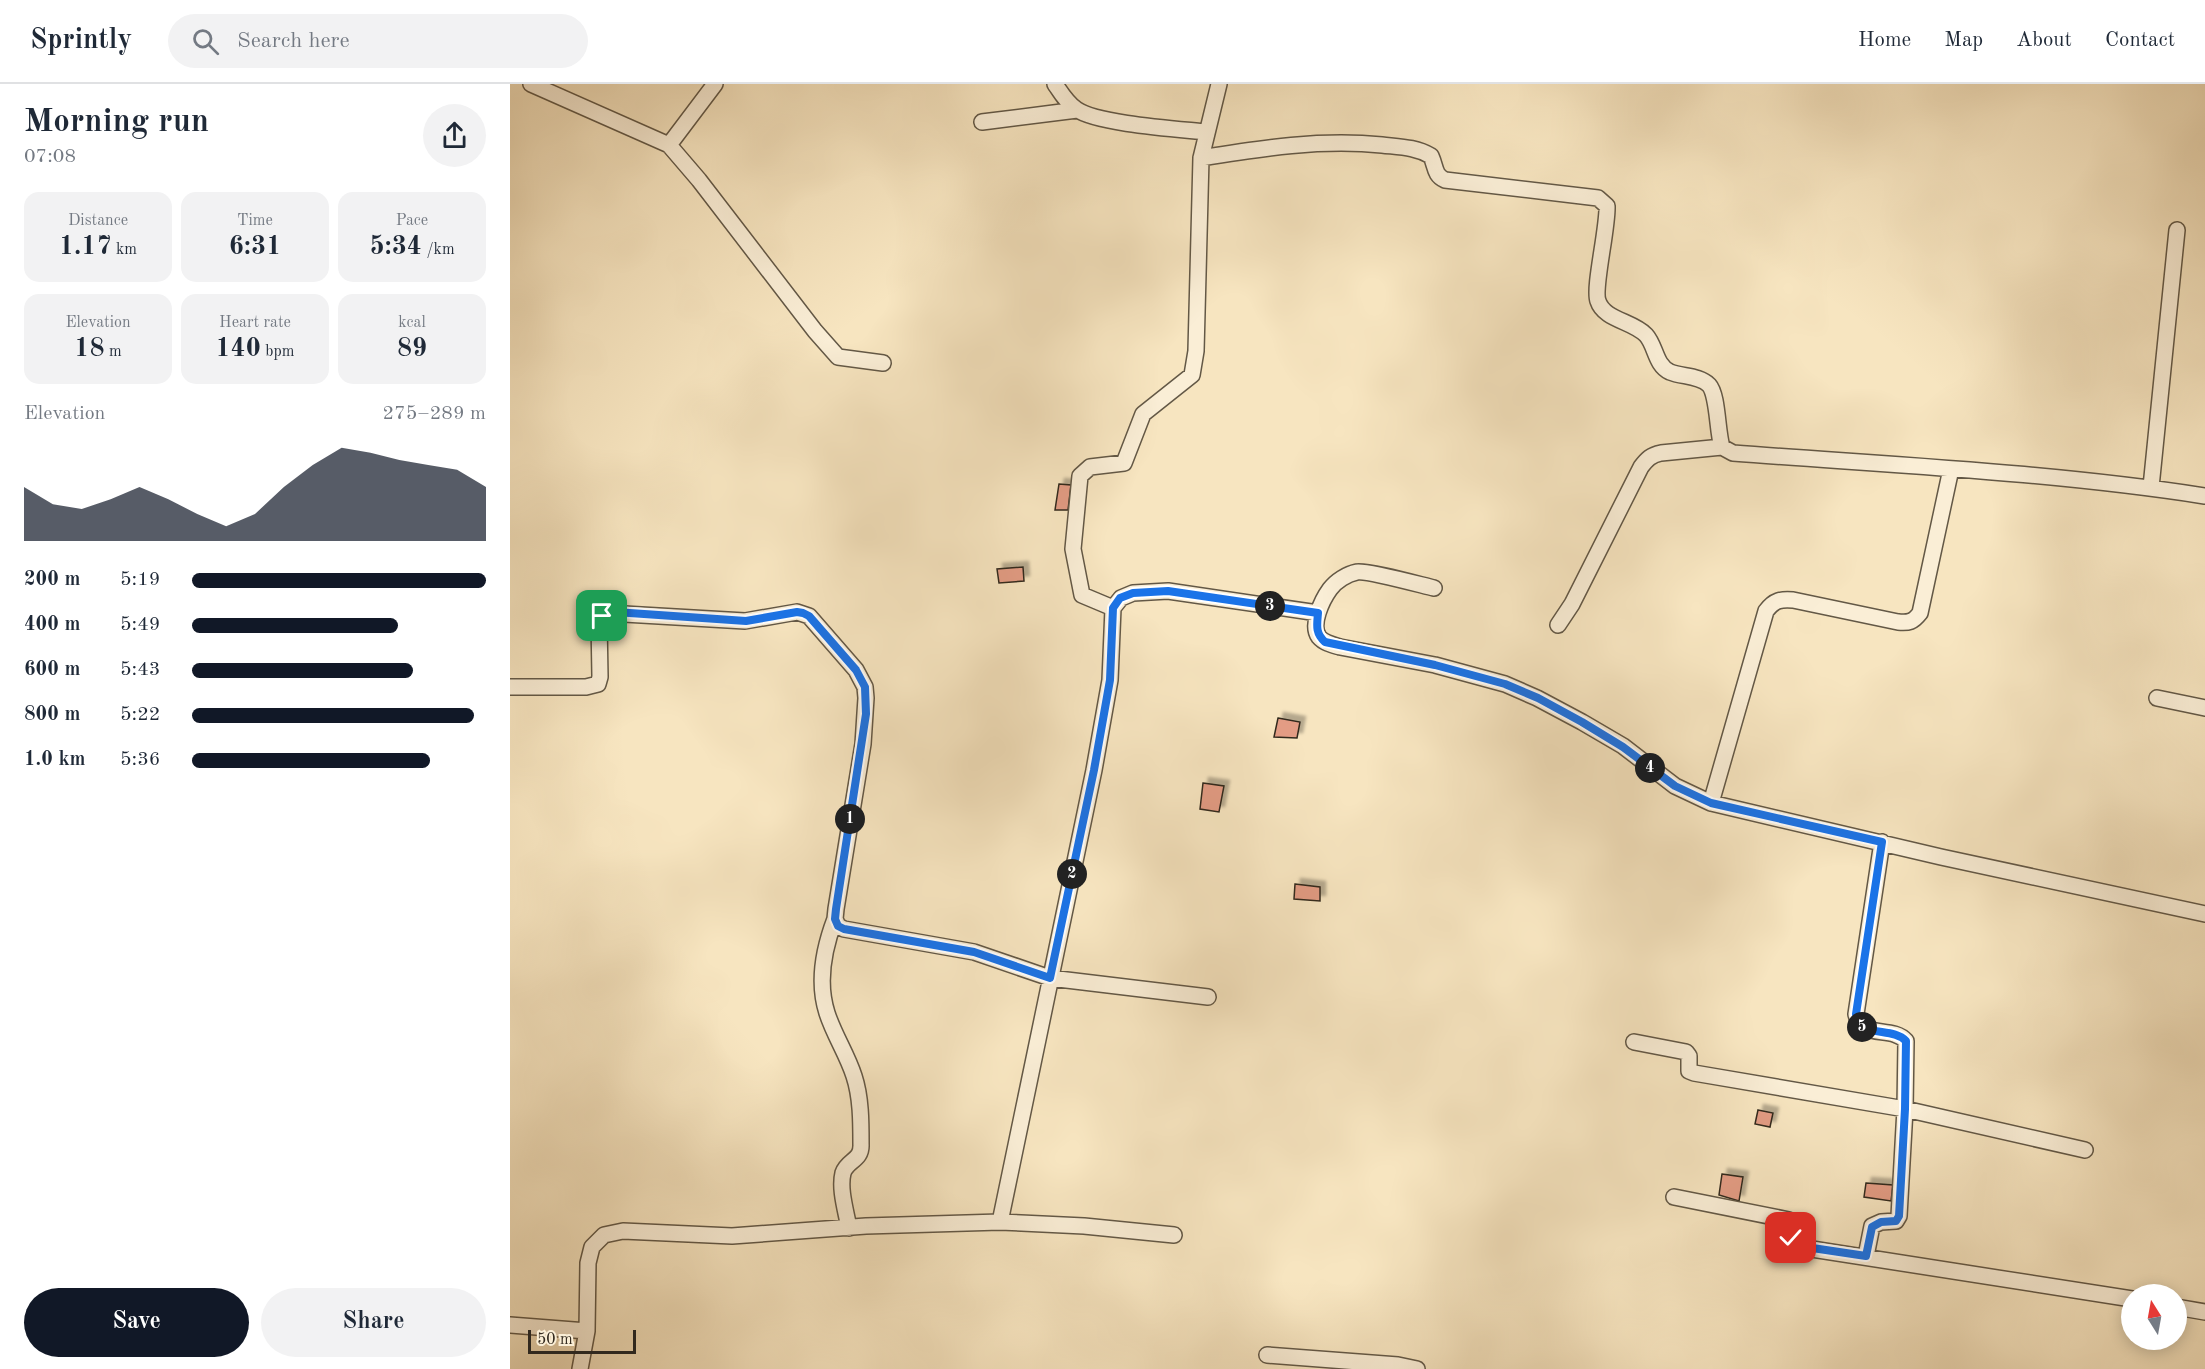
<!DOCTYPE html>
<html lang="en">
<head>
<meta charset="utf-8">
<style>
  :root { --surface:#fff; --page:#f2f2f3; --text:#1f2937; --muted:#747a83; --line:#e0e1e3; --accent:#111827 }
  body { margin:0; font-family:"Old Standard TT",serif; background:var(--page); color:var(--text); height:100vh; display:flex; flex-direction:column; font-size:22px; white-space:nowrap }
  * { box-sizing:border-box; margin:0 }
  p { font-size:20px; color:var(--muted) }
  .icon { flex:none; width:33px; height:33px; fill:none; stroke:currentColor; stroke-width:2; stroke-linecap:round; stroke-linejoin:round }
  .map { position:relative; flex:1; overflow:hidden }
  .panel { display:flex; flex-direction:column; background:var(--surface); width:510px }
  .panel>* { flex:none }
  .needle { width:39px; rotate:349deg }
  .fabs { position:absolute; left:1611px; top:1200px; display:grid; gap:12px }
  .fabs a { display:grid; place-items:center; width:66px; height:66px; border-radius:50%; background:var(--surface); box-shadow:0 3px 15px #0003; font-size:30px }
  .scale { position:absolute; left:18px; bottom:15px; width:108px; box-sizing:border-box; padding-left:6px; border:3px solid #32291e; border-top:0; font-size:16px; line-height:21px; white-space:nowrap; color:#32291e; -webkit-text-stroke:4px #faeed6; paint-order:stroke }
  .pin { position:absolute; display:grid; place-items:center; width:51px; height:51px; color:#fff; margin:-26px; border-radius:12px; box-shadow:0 3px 9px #0006 }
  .km { position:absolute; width:30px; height:30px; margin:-15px; border-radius:50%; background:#222; color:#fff; font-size:16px; line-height:30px; text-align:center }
  .round { display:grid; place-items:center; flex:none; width:63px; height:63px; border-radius:32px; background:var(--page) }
  .summary { display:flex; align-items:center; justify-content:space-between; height:102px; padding:0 24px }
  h1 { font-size:33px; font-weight:700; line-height:45px }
  .figures { display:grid; grid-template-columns:repeat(3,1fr); gap:9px; height:102px; padding:6px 24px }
  .figures div { display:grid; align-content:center; border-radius:15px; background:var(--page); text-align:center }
  .figures b { font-size:26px; font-weight:700 }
  .figures small { font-size:16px; font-weight:400 }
  .figures p { font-size:16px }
  .chart { height:168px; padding:12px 24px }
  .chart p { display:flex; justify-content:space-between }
  .chart svg { width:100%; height:108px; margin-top:6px; fill:var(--accent); opacity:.7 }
  .cta { display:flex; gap:12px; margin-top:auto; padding:12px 24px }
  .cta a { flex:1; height:69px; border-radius:36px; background:var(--accent); color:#fff; font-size:24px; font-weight:700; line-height:69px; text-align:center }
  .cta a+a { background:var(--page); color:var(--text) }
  ul { padding:0 24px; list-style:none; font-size:20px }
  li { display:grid; grid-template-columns:96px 72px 1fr; align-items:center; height:45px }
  li i { height:15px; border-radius:8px; background:var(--accent) }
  header { display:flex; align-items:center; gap:36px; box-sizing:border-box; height:84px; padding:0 30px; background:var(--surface); border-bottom:2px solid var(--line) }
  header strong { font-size:28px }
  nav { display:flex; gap:33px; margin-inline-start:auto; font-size:21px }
  .search { width:420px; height:54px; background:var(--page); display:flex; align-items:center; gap:15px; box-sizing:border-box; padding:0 21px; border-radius:33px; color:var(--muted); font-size:22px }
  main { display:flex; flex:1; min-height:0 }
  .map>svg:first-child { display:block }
  .building { fill:#e39c84; stroke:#32291e; stroke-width:1.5; filter:url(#shadow) }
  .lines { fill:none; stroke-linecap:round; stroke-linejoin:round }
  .street-casing { stroke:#635846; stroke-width:18 }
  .street { stroke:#faeed6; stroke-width:15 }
  .route-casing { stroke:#fff; stroke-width:12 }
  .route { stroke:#1a73e8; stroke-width:8 }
</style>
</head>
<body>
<header>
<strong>Sprintly</strong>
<div class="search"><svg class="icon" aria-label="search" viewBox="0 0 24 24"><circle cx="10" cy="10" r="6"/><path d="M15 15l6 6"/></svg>Search here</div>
<nav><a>Home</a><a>Map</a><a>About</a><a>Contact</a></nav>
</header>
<main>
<section class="panel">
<div class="summary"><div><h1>Morning run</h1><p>07:08</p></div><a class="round"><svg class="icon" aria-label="share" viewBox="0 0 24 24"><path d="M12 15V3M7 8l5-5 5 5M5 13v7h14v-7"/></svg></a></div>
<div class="figures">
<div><p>Distance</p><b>1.17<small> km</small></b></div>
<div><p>Time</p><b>6:31</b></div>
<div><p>Pace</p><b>5:34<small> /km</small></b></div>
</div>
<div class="figures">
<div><p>Elevation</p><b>18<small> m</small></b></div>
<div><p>Heart rate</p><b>140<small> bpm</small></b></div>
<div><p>kcal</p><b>89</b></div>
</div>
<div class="chart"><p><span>Elevation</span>275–289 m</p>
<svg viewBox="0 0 160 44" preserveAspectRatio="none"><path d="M0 44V22L10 29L20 31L30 27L40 22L50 27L60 33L70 38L80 33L90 22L100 13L110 6L120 8L130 11L140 13L150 15L160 22V44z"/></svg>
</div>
<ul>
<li><b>200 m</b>5:19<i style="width:100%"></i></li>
<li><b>400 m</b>5:49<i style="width:70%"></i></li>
<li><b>600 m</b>5:43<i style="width:75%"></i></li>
<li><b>800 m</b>5:22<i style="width:96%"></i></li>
<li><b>1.0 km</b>5:36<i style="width:81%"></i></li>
</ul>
<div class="cta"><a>Save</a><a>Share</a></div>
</section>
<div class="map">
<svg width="1695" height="1285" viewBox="0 0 1695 1285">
  <defs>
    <filter id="shadow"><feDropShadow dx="5.5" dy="-5.5" stdDeviation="1.5" flood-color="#0004"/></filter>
  </defs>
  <rect width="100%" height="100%" fill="#f7e5c0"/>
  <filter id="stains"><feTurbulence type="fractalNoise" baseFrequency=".00333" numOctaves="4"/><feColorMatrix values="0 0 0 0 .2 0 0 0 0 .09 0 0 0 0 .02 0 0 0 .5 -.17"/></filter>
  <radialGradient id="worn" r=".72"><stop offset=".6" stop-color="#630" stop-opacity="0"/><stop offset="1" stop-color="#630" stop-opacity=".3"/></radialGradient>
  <!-- building -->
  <path class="building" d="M549 400 561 401 558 426H545Z
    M513 483 514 497 489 499 487 485Z
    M768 634 790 638 787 654 764 653Z
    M693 699 714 702 709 728 690 725Z
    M785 800 810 803V817L784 815Z
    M1248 1026 1263 1029 1260 1043 1245 1040Z
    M1212 1090 1233 1093 1229 1117 1209 1111Z
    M1356 1099 1383 1101 1381 1117 1354 1113Z"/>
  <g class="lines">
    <defs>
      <path id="street" d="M21 0 159 61 189 96 305 247 328 273 373 279
        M545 0C551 9 557 19 566 25 587 40 667 45 696 48
        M472 38 567 26
        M159 61 205 0
        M691 74C753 64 810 55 872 61 890 63 906 63 921 72 926 83 924 91 935 96L1088 114 1097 122C1098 144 1083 204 1088 217 1094 236 1123 237 1136 251 1146 262 1145 281 1160 288 1172 293 1189 291 1199 301 1208 311 1207 347 1212 363L1223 369C1380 381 1539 388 1695 412
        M1641 403 1667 146
        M924 504C911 501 856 486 847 488 837 490 826 497 820 505 812 516 800 541 809 553 814 559 823 561 830 563L925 581 995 600 1027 614 1072 638 1113 662 1165 702 1201 719 1431 773 1695 830
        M603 524 572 511 563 465 570 392 580 383 614 379 633 330 682 291 686 267 691 74 709 0
        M1048 541 1062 520 1131 383C1137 375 1141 371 1151 369L1212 363
        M0 603H76L88 600 90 593 89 537 92 532 97 529 235 537 287 528 299 532 346 586 355 603 356 614 353 660 326 825 325 835 328 842 334 845 464 868 540 894 698 913
        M1647 614 1695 624
        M1201 719 1256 527C1264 516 1271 515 1283 516L1388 538C1399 539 1403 538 1410 529L1441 385
        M325 835C314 864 307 898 317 929 324 951 337 970 344 992 351 1013 351 1038 351 1060 352 1077 337 1076 333 1089 329 1105 336 1127 339 1144
        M1124 958 1176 968 1179 972V987L1184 989 1395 1025 1575 1066
        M1164 1113 1279 1136 1283 1160 1289 1163 1622 1215
        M490 1138 584 686 600 596 603 524 611 514 623 509 658 507 808 529
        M1356 1172 1362 1142 1371 1138 1386 1137 1389 1132 1395 1025 1396 957C1382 941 1350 956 1346 930L1372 758
        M1666 1223 1695 1228
        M0 1241 77 1247
        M757 1271 888 1281 907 1285
        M70 1285 77 1247 78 1179 82 1163 94 1151 113 1147 222 1152 356 1142 490 1138 574 1142 664 1151"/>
    </defs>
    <!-- street casing -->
    <use href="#street" class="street-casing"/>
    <!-- street -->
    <use href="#street" class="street"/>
  </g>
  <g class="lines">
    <defs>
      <path id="route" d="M92 532 105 528 236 537 287 528 293 529 299 532 346 586 355 603 356 630 326 825 325 835 328 842 334 845 464 868 540 894 584 686 600 596 603 524 610 514 623 509 658 507 808 529C807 541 805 549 815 558L925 581 995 600 1028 614 1072 638 1113 663 1165 702 1201 719 1372 758 1346 930C1349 955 1382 942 1396 957L1395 1025 1389 1132 1386 1137 1371 1138 1362 1143 1356 1172 1289 1162 1283 1160 1281 1154"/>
    </defs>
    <!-- route casing -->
    <use href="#route" class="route-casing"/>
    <!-- route -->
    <use href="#route" class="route"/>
  </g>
  <rect width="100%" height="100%" filter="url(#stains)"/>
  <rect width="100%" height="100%" fill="url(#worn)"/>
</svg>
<div class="fabs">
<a><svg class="needle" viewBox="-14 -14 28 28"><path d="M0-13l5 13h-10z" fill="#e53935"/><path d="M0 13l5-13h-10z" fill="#747a83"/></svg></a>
</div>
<div class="scale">50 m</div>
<div class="pin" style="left:92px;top:532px;background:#1e9e55"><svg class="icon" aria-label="arrive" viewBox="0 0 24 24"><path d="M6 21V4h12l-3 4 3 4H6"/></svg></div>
<div class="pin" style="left:1281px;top:1154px;background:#d93025"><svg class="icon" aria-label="check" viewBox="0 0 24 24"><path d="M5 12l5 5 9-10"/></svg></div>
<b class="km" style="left:340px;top:735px">1</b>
<b class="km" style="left:562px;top:790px">2</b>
<b class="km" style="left:760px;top:522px">3</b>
<b class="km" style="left:1140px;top:684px">4</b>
<b class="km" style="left:1352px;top:943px">5</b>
</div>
</main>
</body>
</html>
